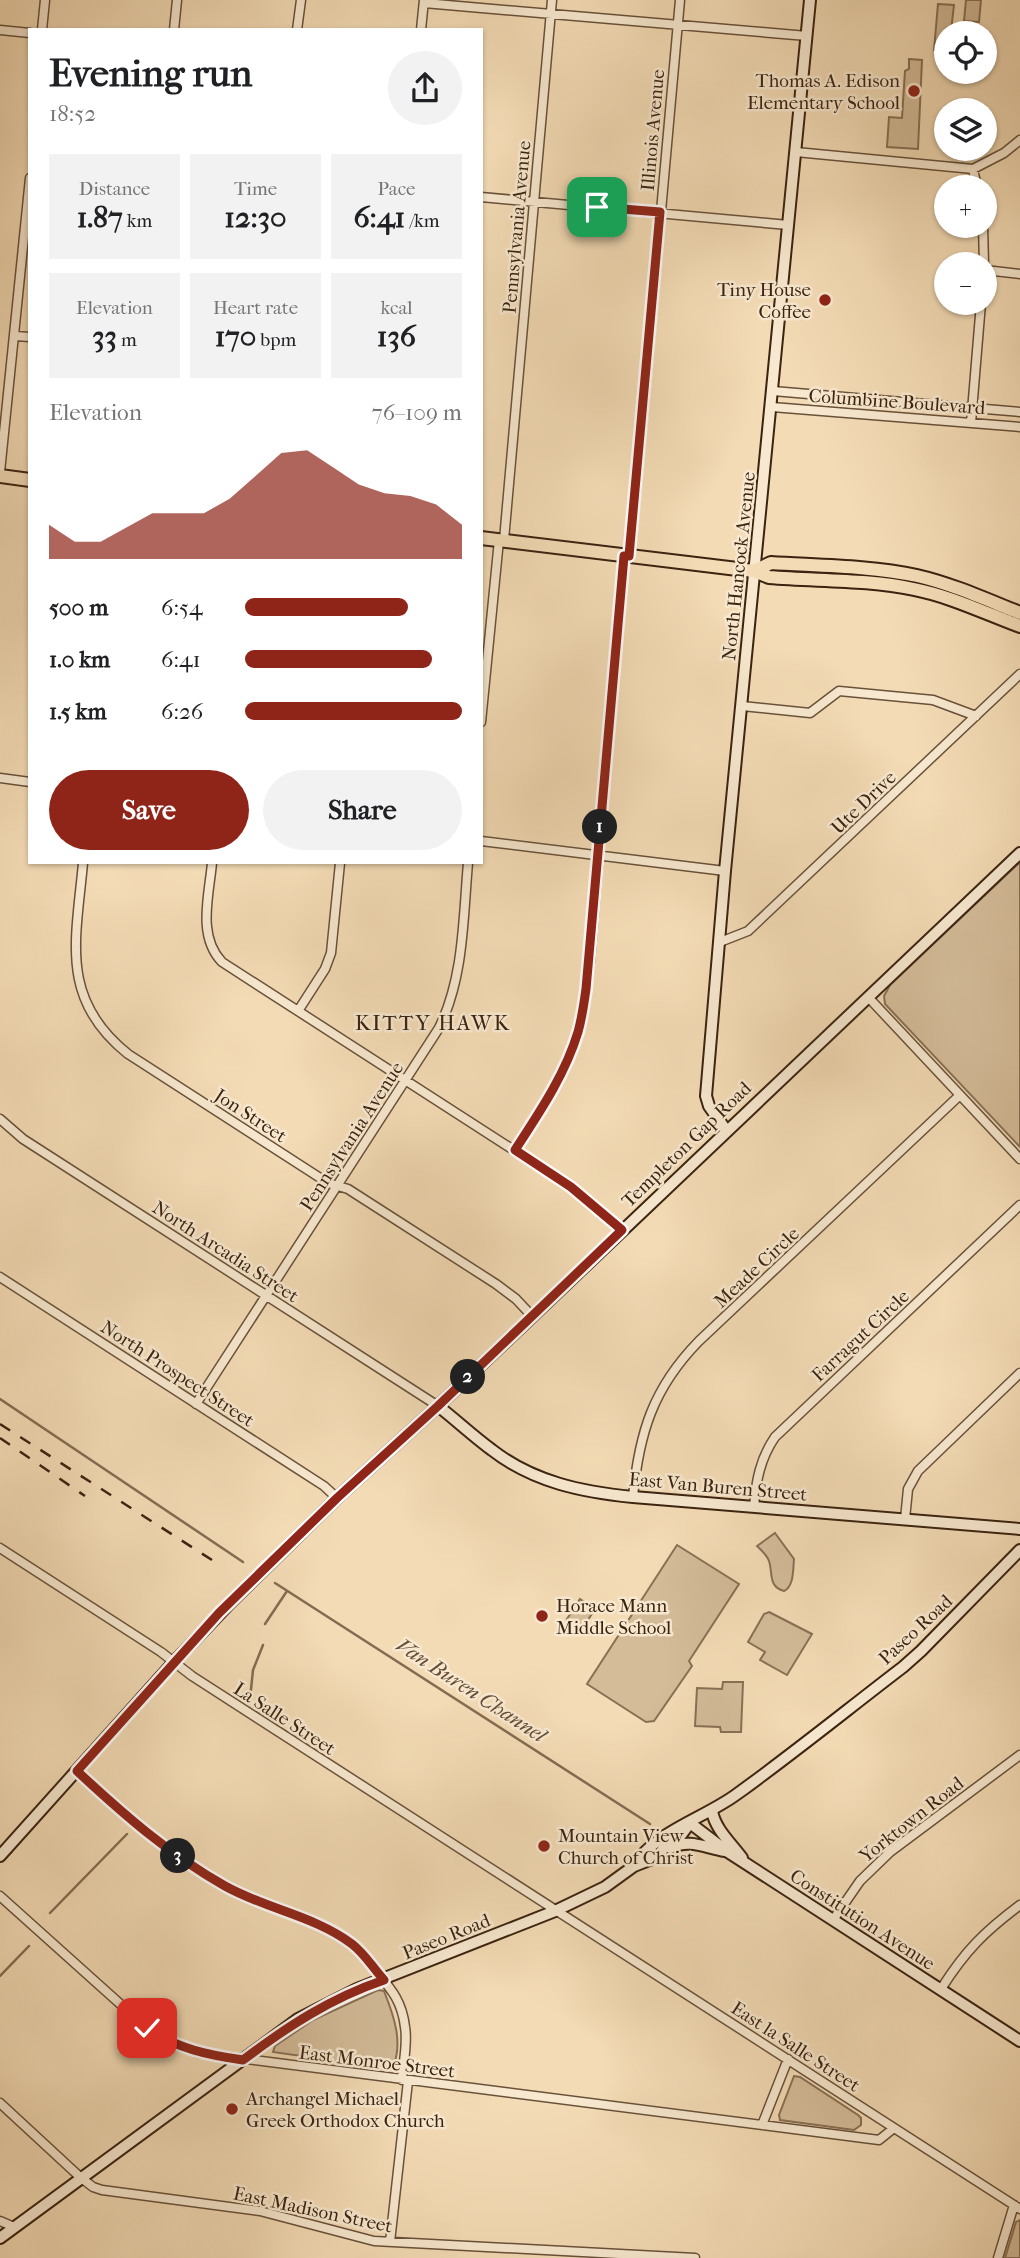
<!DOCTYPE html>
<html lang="en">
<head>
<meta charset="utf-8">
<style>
  :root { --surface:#fff; --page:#f2f2f2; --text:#202124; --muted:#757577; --accent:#8f2418 }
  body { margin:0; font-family:"IM FELL French Canon",serif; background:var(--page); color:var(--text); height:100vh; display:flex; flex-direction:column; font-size:26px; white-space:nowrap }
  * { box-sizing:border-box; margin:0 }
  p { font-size:23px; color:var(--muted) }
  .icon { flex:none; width:38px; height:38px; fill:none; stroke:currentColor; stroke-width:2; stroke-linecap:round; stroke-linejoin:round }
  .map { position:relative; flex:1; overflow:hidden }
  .drawer { position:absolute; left:28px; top:28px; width:455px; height:836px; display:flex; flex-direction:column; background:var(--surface); border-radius:0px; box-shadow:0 2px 5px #0004 }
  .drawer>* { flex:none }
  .controls { position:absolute; left:934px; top:21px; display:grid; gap:14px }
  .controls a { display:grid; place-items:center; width:63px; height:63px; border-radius:50%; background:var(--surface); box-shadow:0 2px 5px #0004; font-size:35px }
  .pin { position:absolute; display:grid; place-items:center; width:60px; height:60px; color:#fff; margin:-30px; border-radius:14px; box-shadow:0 4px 10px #0006 }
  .km { position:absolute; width:35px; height:35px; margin:-18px; border-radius:50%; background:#222; color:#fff; font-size:19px; line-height:35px; text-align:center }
  .round { display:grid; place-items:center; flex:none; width:74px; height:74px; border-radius:37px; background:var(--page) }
  .headline { display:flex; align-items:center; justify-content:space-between; height:119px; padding:0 21px }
  h1 { font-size:38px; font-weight:800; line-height:52px }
  .metrics { display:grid; grid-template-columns:repeat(3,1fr); gap:10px; height:119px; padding:7px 21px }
  .metrics div { display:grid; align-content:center; border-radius:0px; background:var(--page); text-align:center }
  .metrics b { font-size:30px; font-weight:800 }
  .metrics small { font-size:19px; font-weight:400 }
  .metrics p { font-size:19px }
  .chart { height:196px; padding:14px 21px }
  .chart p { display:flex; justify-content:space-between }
  .chart svg { width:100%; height:126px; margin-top:7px; fill:var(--accent); opacity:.7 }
  .button { display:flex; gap:14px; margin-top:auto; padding:14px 21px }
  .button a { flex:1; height:80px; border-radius:42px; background:var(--accent); color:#fff; font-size:28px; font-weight:800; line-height:80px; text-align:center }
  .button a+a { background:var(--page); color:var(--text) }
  ul { padding:0 21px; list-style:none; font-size:23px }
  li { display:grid; grid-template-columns:112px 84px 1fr; align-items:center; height:52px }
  li i { height:18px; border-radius:9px; background:var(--accent) }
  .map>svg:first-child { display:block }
  .green { fill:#d4bc99; stroke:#887055; stroke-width:2 }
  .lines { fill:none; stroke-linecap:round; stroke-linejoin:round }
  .stream { stroke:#846c52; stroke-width:2.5 }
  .street-casing { stroke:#69513a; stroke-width:11 }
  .secondary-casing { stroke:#3b2311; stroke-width:14 }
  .primary-casing { stroke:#3b2311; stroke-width:16 }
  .street { stroke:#f7e8cf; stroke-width:8 }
  .secondary { stroke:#f7e8cf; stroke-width:10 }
  .primary { stroke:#f3dbb5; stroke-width:12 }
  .rail { stroke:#3b2311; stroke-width:2.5; stroke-dasharray:12 12; stroke-linecap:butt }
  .route-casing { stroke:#fff; stroke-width:14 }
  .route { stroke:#8f2418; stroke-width:9 }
  .poi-dot { fill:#8f2418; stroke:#f7e8cf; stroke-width:2.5 }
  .labels { text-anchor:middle; stroke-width:5; stroke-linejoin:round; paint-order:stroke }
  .poi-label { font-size:19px; fill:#3b2311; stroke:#f7e8cf; text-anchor:start }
  .street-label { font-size:19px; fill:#3b2311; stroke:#f7e8cf }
  .neighbourhood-label { font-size:21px; letter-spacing:2px; fill:#3b2311; stroke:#f7e8cf }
  .water-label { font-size:21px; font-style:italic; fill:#654d37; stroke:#f7e8cf }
</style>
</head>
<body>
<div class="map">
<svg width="1020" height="2258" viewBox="0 0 1020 2258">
  <rect width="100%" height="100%" fill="#f3dbb5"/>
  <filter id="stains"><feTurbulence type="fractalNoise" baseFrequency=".00286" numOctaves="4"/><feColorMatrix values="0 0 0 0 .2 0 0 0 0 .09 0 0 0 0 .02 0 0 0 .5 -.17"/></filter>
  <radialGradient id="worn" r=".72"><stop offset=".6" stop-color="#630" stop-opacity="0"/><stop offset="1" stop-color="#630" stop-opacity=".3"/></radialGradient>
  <!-- green -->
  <path class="green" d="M966 0H981L979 22 964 21Z
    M938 4 954 5 951 31H946L945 51 934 50Z
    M909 59 922 60 918 149 887 147 889 117 902 118 905 71 909 69Z
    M1020 862V1147L885 1004 884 996 890 985Z
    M775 1533 794 1559C793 1570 794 1586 784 1591 768 1587 773 1573 769 1561 767 1555 761 1550 757 1546Z
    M677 1545 739 1584 689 1661 692 1666 654 1721 646 1722 587 1684Z
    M580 1599 595 1609 582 1629 567 1619Z
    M769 1612 812 1634 787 1675 760 1660 765 1652 748 1642 764 1614Z
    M723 1682H743L741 1732H721L720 1727 695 1726 697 1688 722 1689Z
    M378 1990 384 1991C394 2016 404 2044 392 2069L273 2052 275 2046 313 2020Z
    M794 2076 800 2077 858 2115 861 2118V2125L854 2130 780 2120 779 2115Z
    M1020 2220V2258H1005L1016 2222Z"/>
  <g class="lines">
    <!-- stream -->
    <path class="stream" d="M0 1399 243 1562
      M275 1583 650 1824
      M265 1624 287 1591
      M250 1699 253 1670 263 1645
      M50 1913 127 1834
      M0 1976 29 1946"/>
    <defs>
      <path id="street" d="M424 3 807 36
        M0 30 30 33
        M42 30 45 0
        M174 30 177 0
        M297 30 301 0
        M421 30 424 0
        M796 152 973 169 1004 153 1020 140
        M973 169 977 187
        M481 197 788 225
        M983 226 984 264
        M985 270 1020 274
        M15 336 30 337
        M773 391 1020 412
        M772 407 1020 427
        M971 423 981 303
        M0 472 30 178
        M504 540 552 0
        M630 556 680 0
        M742 706 810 713 839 691 933 700 976 716
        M481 722 499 540
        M0 778 30 782
        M481 841 725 871
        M83 863C76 940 59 999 128 1054L328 1183 348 1189 496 1284 516 1299 531 1315
        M212 863C209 896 197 936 222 962L571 1187 622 1230
        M720 942 748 931 1020 674
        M868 997 1020 1159
        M298 1011 325 969 331 953 340 863
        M0 1119 23 1139 438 1406
        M515 1150C538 1113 563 1077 577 1035 584 1011 587 985 590 960L624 556
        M0 1277 324 1486 337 1498
        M196 1404 439 1028C464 977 463 919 468 863
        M633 1497C639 1433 653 1388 699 1341L960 1095
        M754 1507C756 1481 760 1459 775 1437L1020 1205
        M905 1519 908 1489 918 1471 1020 1373
        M0 1548 161 1652 192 1676 1020 2209
        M77 1771C123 1814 170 1855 225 1886 266 1909 319 1916 355 1947 363 1954 369 1963 376 1971 391 1989 402 2001 405 2027 408 2044 403 2063 402 2080
        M0 1896 147 2028 170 2043 199 2053 879 2140 894 2128
        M833 1920 860 1881 890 1852 1020 1755
        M941 1989C965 1951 984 1932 1020 1905
        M0 2103 80 2177 93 2187 102 2190 260 2211 374 2241 695 2258
        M762 2125 788 2059
        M0 2221 14 2227
        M390 2242 408 2081
        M998 2258 1014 2205"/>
      <path id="secondary" d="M726 1130 709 1106 706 1096 725 871 810 0
        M438 1406C456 1420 473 1436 492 1450 533 1482 582 1492 633 1497L1020 1529
        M712 1811C715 1829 731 1843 742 1858
        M690 1823 728 1852 1020 2041
        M670 1848C690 1838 705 1848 725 1851
        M0 1856 174 1662 230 1603 337 1498 438 1406 1020 853
        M634 1866C655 1831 705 1818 737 1794 794 1753 848 1709 903 1667L921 1651 1020 1550
        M0 2238 298 2019 357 1989 555 1911 605 1887 634 1866 657 1857 667 1844 681 1835 690 1823"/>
      <path id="primary" d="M0 476 30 480
        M481 538 754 571 769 577C817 581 867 579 914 589 950 596 985 613 1020 626
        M754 571 771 563C819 566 870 566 917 576 952 584 987 600 1020 613"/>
    </defs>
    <!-- street casing -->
    <use href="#street" class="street-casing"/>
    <!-- secondary casing -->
    <use href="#secondary" class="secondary-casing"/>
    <!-- primary casing -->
    <use href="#primary" class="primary-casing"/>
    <!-- street -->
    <use href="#street" class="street"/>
    <!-- secondary -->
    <use href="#secondary" class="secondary"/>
    <!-- primary -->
    <use href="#primary" class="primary"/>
    <!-- rail -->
    <path class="rail" d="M0 1424 212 1560
      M0 1438 85 1496"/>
  </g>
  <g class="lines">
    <defs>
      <path id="route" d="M147 2028C178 2049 208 2055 243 2060 288 2026 331 1998 384 1980 373 1968 365 1954 352 1944 315 1916 266 1909 225 1886 170 1855 123 1814 77 1771L219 1613 337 1498 438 1406 622 1230 571 1187 515 1150C539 1113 565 1075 578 1032 582 1018 584 1003 586 989L624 556H629L660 212 597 207"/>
    </defs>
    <!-- route casing -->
    <use href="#route" class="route-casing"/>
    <!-- route -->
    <use href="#route" class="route"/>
  </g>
  <!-- markers -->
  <g class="poi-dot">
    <circle cx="914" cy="91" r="7"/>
    <circle cx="825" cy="300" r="7"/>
    <circle cx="542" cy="1616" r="7"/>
    <circle cx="544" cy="1846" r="7"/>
    <circle cx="232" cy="2109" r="7"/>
  </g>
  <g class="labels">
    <!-- poi labels -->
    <g class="poi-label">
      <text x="900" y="87" text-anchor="end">Thomas A. Edison<tspan x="900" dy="22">Elementary School</tspan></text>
      <text x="811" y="296" text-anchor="end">Tiny House<tspan x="811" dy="22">Coffee</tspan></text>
      <text x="556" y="1612">Horace Mann<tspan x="556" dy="22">Middle School</tspan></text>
      <text x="558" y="1842">Mountain View<tspan x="558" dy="22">Church of Christ</tspan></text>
      <text x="246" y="2105">Archangel Michael<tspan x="246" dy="22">Greek Orthodox Church</tspan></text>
    </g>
    <!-- street labels -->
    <g class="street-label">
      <text transform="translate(652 130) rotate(-85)" y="7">Illinois Avenue</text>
      <text transform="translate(516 227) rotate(-85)" y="7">Pennsylvania Avenue</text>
      <text transform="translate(897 401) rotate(4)" y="7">Columbine Boulevard</text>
      <text transform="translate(738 566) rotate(-84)" y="7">North Hancock Avenue</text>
      <text transform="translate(863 802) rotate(-44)" y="7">Ute Drive</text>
      <text transform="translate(251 1115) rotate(33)" y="7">Jon Street</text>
      <text transform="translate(351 1136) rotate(-57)" y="7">Pennsylvania Avenue</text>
      <text transform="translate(686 1144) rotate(-44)" y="7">Templeton Gap Road</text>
      <text transform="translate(226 1251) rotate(33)" y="7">North Arcadia Street</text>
      <text transform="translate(756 1267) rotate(-43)" y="7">Meade Circle</text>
      <text transform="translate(860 1335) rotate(-43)" y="7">Farragut Circle</text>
      <text transform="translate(178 1373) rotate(33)" y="7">North Prospect Street</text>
      <text transform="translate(718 1486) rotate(5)" y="7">East Van Buren Street</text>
      <text transform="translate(915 1629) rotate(-43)" y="7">Paseo Road</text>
      <text transform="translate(285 1718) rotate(33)" y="7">La Salle Street</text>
      <text transform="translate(911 1819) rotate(-38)" y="7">Yorktown Road</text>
      <text transform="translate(863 1919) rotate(33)" y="7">Constitution Avenue</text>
      <text transform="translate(446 1936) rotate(-22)" y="7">Paseo Road</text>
      <text transform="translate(796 2046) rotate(33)" y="7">East la Salle Street</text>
      <text transform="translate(377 2061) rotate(7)" y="7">East Monroe Street</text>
      <text transform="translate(313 2209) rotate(12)" y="7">East Madison Street</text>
    </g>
    <!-- neighbourhood labels -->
    <g class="neighbourhood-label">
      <text x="433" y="1030">KITTY HAWK</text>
    </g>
    <!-- water labels -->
    <g class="water-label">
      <text transform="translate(471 1690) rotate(33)" y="7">Van Buren Channel</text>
    </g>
  </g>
  <rect width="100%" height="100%" filter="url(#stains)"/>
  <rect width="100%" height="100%" fill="url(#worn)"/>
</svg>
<div class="controls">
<a><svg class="icon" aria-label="locate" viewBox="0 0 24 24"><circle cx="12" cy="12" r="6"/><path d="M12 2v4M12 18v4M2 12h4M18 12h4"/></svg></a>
<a><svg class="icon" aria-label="layers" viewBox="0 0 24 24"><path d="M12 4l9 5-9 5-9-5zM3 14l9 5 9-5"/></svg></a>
<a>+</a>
<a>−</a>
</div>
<div class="pin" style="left:597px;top:207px;background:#1e9e55"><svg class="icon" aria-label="arrive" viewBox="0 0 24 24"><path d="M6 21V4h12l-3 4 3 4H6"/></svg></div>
<div class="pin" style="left:147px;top:2028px;background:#d93025"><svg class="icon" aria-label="check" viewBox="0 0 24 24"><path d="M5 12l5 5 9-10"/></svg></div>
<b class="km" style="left:600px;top:827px">1</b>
<b class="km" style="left:468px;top:1377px">2</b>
<b class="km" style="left:178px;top:1856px">3</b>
<section class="drawer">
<div class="headline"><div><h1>Evening run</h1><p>18:52</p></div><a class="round"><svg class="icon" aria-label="share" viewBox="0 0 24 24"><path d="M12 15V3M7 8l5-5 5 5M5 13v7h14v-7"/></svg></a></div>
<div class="metrics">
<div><p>Distance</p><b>1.87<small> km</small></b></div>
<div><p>Time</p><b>12:30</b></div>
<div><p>Pace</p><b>6:41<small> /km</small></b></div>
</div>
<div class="metrics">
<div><p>Elevation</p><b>33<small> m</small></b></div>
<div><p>Heart rate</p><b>170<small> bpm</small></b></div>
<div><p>kcal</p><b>136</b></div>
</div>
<div class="chart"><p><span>Elevation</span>76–109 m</p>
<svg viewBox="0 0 160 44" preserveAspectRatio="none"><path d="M0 44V32L10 38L20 38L30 33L40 28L50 28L60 28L70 23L80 15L90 7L100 6L110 12L120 18L130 21L140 22L150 25L160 32V44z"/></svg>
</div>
<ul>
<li><b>500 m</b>6:54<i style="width:75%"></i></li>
<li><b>1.0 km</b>6:41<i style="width:86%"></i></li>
<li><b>1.5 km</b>6:26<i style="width:100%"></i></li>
</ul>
<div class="button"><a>Save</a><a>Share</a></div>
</section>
</div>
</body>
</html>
